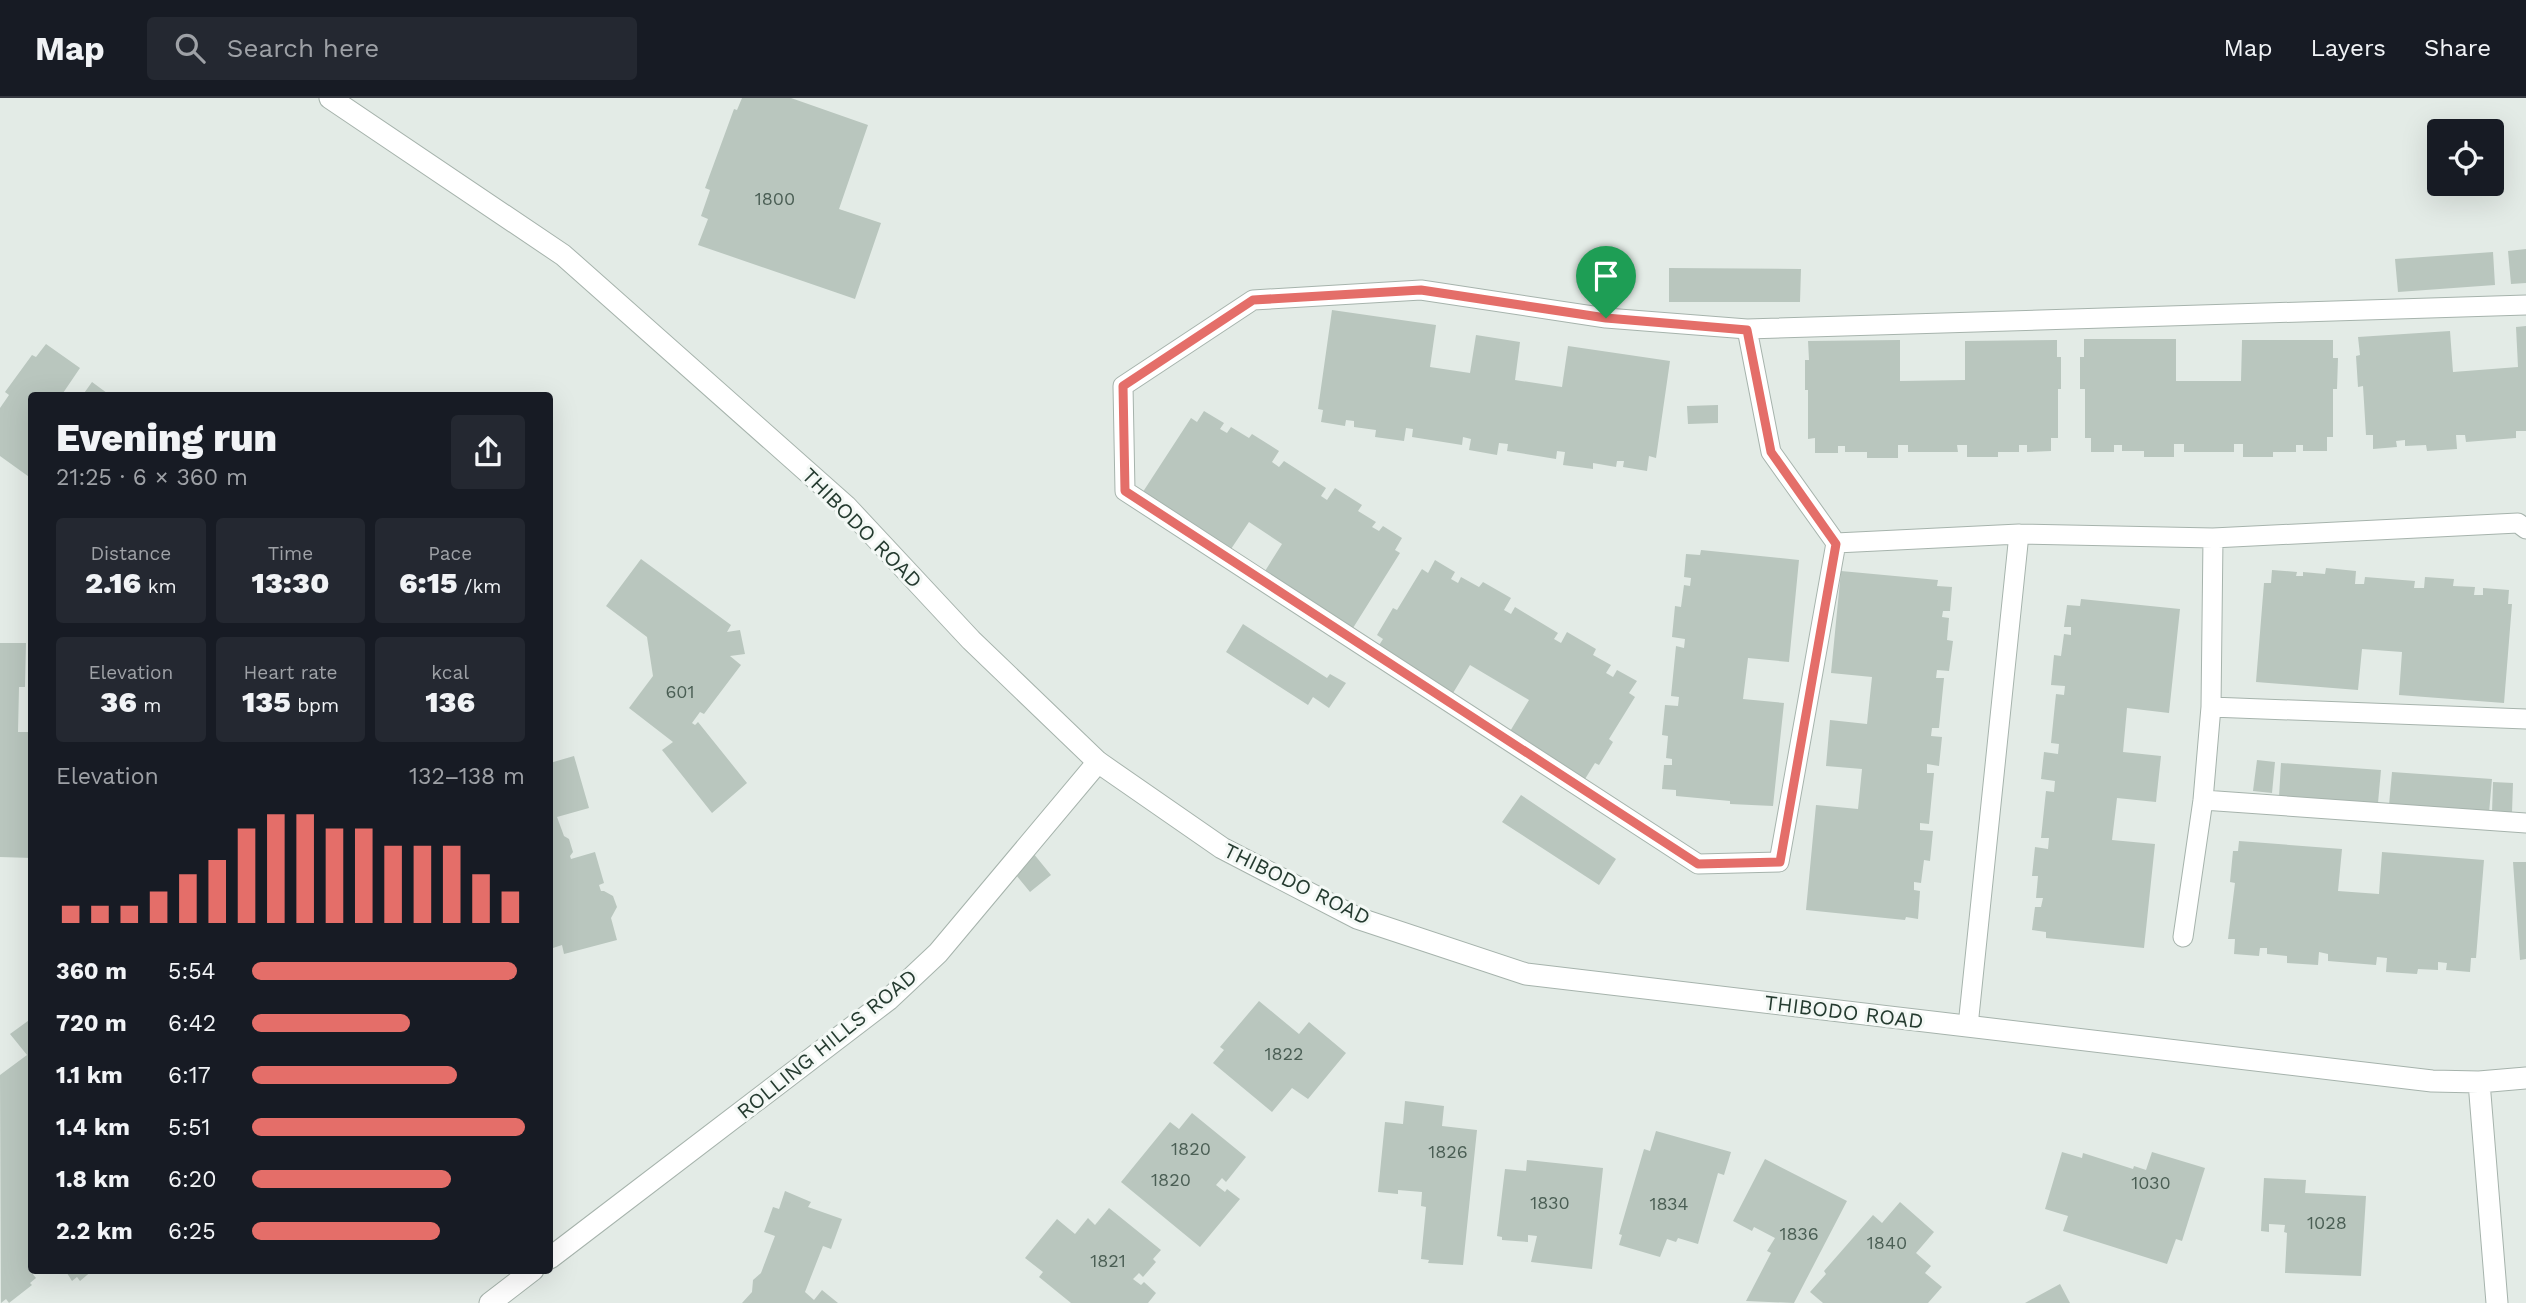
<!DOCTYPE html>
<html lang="en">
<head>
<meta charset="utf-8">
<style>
  :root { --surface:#171b24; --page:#242831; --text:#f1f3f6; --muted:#9ea1a6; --line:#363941; --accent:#e46e69 }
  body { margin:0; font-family:"Work Sans",sans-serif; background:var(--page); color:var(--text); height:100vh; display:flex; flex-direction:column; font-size:26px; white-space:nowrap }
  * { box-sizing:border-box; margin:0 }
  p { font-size:23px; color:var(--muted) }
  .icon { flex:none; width:38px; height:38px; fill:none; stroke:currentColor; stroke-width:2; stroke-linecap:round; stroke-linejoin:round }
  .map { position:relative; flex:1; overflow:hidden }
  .details { position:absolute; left:28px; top:294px; width:525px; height:882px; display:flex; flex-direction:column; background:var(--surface); border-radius:7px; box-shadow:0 7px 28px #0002 }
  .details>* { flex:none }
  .controls { position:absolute; left:2427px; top:21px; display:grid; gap:14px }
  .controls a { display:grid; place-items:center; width:77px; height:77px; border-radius:7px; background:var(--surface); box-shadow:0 7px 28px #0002; font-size:35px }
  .pin { position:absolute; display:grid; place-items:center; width:60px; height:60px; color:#fff; margin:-72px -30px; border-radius:50% 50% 50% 0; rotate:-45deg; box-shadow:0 0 7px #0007 }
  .pin .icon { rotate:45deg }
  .round { display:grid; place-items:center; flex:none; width:74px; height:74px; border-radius:7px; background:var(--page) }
  .headline { display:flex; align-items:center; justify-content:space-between; height:119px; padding:0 28px }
  h1 { font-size:38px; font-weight:800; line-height:52px }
  .metrics { display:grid; grid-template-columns:repeat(3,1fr); gap:10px; height:119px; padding:7px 28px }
  .metrics div { display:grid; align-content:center; border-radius:7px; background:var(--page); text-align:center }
  .metrics b { font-size:30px; font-weight:800 }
  .metrics small { font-size:19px; font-weight:400 }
  .metrics p { font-size:19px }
  .chart { height:196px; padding:14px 28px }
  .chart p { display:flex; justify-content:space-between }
  .chart svg { width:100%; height:126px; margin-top:7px; stroke:var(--accent); stroke-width:6 }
  ul { padding:0 28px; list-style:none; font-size:23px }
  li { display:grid; grid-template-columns:112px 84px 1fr; align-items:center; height:52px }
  li i { height:18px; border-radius:9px; background:var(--accent) }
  header { display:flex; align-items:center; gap:42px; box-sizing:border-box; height:98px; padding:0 35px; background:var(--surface); border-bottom:2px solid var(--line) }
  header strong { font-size:33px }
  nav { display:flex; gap:38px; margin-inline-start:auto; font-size:24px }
  .search { width:490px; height:63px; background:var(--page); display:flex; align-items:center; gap:18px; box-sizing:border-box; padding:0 24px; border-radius:7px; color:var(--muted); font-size:26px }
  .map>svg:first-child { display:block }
  .building { fill:#b9c6be }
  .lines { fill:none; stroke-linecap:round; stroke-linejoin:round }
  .service-casing { stroke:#a6b3ac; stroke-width:21 }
  .minor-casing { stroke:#a6b3ac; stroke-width:23 }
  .tertiary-casing { stroke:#a6b3ac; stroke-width:23 }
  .service { stroke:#fff; stroke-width:19 }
  .minor { stroke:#fff; stroke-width:21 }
  .tertiary { stroke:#fff; stroke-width:21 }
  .route-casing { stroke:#fff; stroke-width:14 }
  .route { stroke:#e46e69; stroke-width:9 }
  .labels { text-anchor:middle; stroke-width:6; stroke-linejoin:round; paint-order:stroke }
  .number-label { font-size:18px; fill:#4a5e54 }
  .street-label { font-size:21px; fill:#253b30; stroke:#f3f8f5 }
</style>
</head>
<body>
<header>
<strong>Map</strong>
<div class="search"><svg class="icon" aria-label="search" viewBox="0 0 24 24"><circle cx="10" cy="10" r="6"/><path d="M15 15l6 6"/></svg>Search here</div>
<nav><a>Map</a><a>Layers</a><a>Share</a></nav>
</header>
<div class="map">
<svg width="2526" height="1205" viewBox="0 0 2526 1205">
  <rect width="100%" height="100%" fill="#e3ebe6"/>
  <!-- building -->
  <path class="building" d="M742 0H791L868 27 839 111 881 125 855 201 698 147 708 121 701 118 710 92 705 90 734 11 737 12Z
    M2526 151V185L2511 186 2508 153Z
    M2493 154 2495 187 2398 194 2395 161Z
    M1669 170 1801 171 1800 204H1669Z
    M1332 212 1436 227 1430 269 1470 275 1476 237 1520 244 1515 282 1562 289 1568 248 1670 263 1656 360 1649 358 1647 373 1623 369 1624 363H1617L1616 369 1593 365V371L1563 367 1565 354 1557 353 1556 361 1507 353 1508 346 1499 345 1497 357 1469 352 1471 341 1463 339 1462 347 1412 339 1413 331 1406 330 1404 343 1375 339 1376 332 1354 329V323L1346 322 1345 328 1321 324 1323 312 1318 311Z
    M2526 228V333H2516V340L2466 344 2465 337H2456L2457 351 2427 353 2426 347 2405 348V342L2396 343 2397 349 2373 351V337H2366L2363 288 2358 289 2356 258 2360 257 2358 239 2450 233 2453 274 2518 269 2516 229Z
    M2084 241H2176V283H2241L2242 242H2333V260H2338L2337 291H2333V339H2327V353H2303V347H2296V354H2273V359H2243V346H2234V354H2184V346H2174V359H2144V353H2122V347H2114V354H2091V340H2085V291H2080V259H2084Z
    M1900 242V283L1965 282V243L2057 242V259H2061V291H2058V340H2051V353L2027 354V347H2019V354H1998V359H1967V347H1957L1958 354H1908V347H1898V360H1867V354H1845V348H1838V355H1815V340L1808 341V292H1805V262H1809L1808 243Z
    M46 246 80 270 61 298H32V381L0 358V310L9 297 5 294 32 257 36 259Z
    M92 284 111 298H82Z
    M1718 307V325L1688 326 1687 308Z
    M1204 313 1224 325 1220 331 1227 335 1231 329 1249 340 1252 336 1279 353 1272 364 1279 369 1284 363 1326 390 1321 398 1327 402 1335 390 1362 407 1358 413 1376 424 1372 429 1379 433 1383 428 1402 440 1395 452 1400 455 1348 538 1260 481 1282 446 1249 424 1225 460 1137 403 1191 320 1197 324Z
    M1701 452 1799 462 1789 564 1748 560 1743 601 1784 605 1773 708 1730 706V703L1676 698V692L1662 691 1664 667H1672V661L1666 660 1668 638 1662 637 1665 607 1678 608 1679 599 1671 598 1676 548 1684 550 1685 541 1672 539 1675 508 1681 509 1684 487 1690 488 1691 480 1684 479 1686 456 1700 457Z
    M641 461 731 527 727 534 740 532 745 556 730 558 741 567 704 616 700 614 692 625 695 627 698 624 747 685 712 715 662 652 673 644 629 610 653 578 647 539 606 508Z
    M1435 462 1455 474 1451 481 1458 485 1461 479 1479 489 1483 484 1511 500 1504 512 1511 516 1515 509 1558 535 1554 541 1561 545 1567 534 1596 551 1593 557 1611 567 1606 575 1613 579 1617 572 1637 583 1629 595 1635 599 1609 641 1613 644 1599 667 1595 665 1585 681 1509 635 1529 602 1470 567 1450 600 1374 555 1383 541 1377 537 1393 510 1397 512 1422 471 1428 475Z
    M2326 470 2356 473 2355 486H2364L2365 479 2415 483 2414 490H2424L2425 479 2454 481 2453 488 2475 489 2474 497H2483V490L2509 492 2508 506H2512L2504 605 2399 597 2402 554 2362 551 2358 592 2256 584 2264 485H2271L2272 472 2297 474 2296 478H2303V474L2325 476Z
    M1841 473 1938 482 1937 488 1952 489 1950 513H1943L1942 519 1949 520 1947 542 1953 543 1949 573 1937 572 1936 580H1944L1939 630H1932L1931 638 1942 639 1939 668 1927 666V675H1934L1929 726 1920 725V732L1933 733 1930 763 1924 762 1921 785 1914 784V792L1920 793 1918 821 1906 819 1905 822 1806 812 1816 707 1858 711 1862 671 1826 668 1830 622 1867 626 1872 579 1831 575Z
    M2081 501 2180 511 2169 615 2127 610 2123 654 2161 658 2156 704 2117 700 2112 742 2155 746 2144 850 2046 840V834L2032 832 2035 809H2041L2043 800H2036L2038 778H2032L2035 749 2048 751 2049 740H2041L2046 693 2054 694 2055 683 2041 681 2044 654 2058 656 2059 646 2051 645 2056 596 2064 597 2065 588 2051 587 2054 557 2061 558 2064 536 2071 537V529H2064L2067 507 2080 508Z
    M1243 526 1327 580 1330 576 1346 585 1329 610 1313 599 1308 607 1226 554Z
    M0 545H26L25 589H19L18 634H28L32 638V760L0 759Z
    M574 658 589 710 557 719 564 738 569 741 573 754 570 758 571 761 595 754 604 785 599 787 601 793H604L613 798 617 809 611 820 617 842 564 856 562 847 550 851V665Z
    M2257 662 2275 664 2272 695 2253 693Z
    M2281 665 2381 672 2378 705 2279 699Z
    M2392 674 2492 681 2489 715 2389 707Z
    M2493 684 2513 685 2512 715H2492Z
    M1521 697 1616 761 1599 787 1502 724Z
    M2239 743 2342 751 2338 793 2379 796 2382 754 2484 762 2476 860H2471L2470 874 2446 872 2447 865 2438 864V872L2418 871 2417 876 2386 874 2387 860 2377 859 2376 867 2328 863V856L2319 854 2318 867 2287 865V858L2267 856V850H2260L2259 858 2234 856 2235 841H2228L2235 785 2230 784 2233 753H2238Z
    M1033 755 1051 777 1030 794 1012 772Z
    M2513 764H2526V861L2520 862Z
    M1259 903 1299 936 1309 924 1346 955 1308 1001 1292 990 1272 1014 1213 965 1224 952 1220 949Z
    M32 920V1172H36L32 1175 36 1180 30 1185 32 1187 9 1205 6 1201 1 1205 0 977 27 957 10 936Z
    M1405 1003 1444 1008 1442 1028 1477 1032 1463 1167 1428 1165 1429 1162 1421 1161 1426 1109 1421 1108 1422 1094 1398 1092V1096L1378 1094 1385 1024 1403 1026Z
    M1192 1015 1246 1059 1226 1084 1222 1080 1216 1087 1225 1094 1227 1091 1240 1101 1200 1149 1121 1084 1170 1024 1179 1031Z
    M1656 1033 1731 1054 1724 1077 1718 1075 1698 1146 1678 1140 1676 1144 1667 1141 1660 1159 1619 1147 1622 1137 1619 1136 1644 1051 1650 1053Z
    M2062 1054 2082 1060 2083 1055 2133 1071 2134 1068 2146 1072 2152 1054 2205 1070 2182 1143 2176 1141 2167 1166 2063 1133 2068 1118 2045 1111Z
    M1765 1061 1847 1103 1794 1205 1746 1203 1771 1155 1767 1153 1775 1140 1754 1129 1752 1133 1733 1123Z
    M1527 1062 1603 1070 1592 1171 1531 1164 1537 1138 1528 1137V1144L1502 1142V1139L1497 1138 1505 1071 1526 1073Z
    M2264 1080 2306 1082 2305 1095 2366 1098 2361 1178 2285 1175 2287 1135 2284 1134 2285 1127 2269 1126V1134L2261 1133Z
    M785 1093 811 1104 808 1109 842 1121 831 1151 823 1148 805 1194 814 1202 822 1192 838 1205H742L752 1194 753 1182 761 1175 775 1138 764 1134 773 1109 779 1111Z
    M1900 1104 1934 1134 1916 1155 1931 1168 1925 1175 1942 1189 1928 1205H1823L1810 1194 1826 1176 1824 1173 1873 1117 1882 1125Z
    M1109 1110 1161 1152 1153 1161 1156 1164 1143 1179 1139 1175 1133 1181 1141 1187 1144 1184 1156 1195 1148 1205H1071L1039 1179 1043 1174 1025 1160 1057 1121 1075 1136 1088 1120 1095 1127Z
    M65 1172H93L80 1183 77 1179 72 1183Z
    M2060 1186 2070 1205H2025Z"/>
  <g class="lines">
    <defs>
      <path id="service" d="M1747 231 1771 354 1836 445 2019 436 2213 440 2518 425 2526 431
        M1836 445 1779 764 1698 766 1125 393 1123 288 1253 202 1421 192 1606 220 1747 231 2526 207
        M2211 609 2526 621
        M2203 702 2526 725
        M2183 839 2203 702 2211 609 2213 440
        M1968 928 2019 436"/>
      <path id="minor" d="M550 1160 888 902 938 855 1098 664
        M490 1205 533 1172"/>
      <path id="tertiary" d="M330 0 563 157 846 408 971 542 1098 664 1222 750 1357 820 1526 876 2432 983 2479 984 2526 980
        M2479 984 2497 1205"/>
    </defs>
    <!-- service casing -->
    <use href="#service" class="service-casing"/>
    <!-- minor casing -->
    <use href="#minor" class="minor-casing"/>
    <!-- tertiary casing -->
    <use href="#tertiary" class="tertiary-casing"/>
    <!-- service -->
    <use href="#service" class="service"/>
    <!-- minor -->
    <use href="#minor" class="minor"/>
    <!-- tertiary -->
    <use href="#tertiary" class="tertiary"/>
  </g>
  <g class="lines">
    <defs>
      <path id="route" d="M1421 192 1606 220 1747 232 1771 354 1836 446 1780 764 1698 766 1125 393 1123 288 1253 202Z"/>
    </defs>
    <!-- route casing -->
    <use href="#route" class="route-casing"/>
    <!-- route -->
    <use href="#route" class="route"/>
  </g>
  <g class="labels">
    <!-- number labels -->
    <g class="number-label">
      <text x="775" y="107">1800</text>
      <text x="680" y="600">601</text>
      <text x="1284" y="962">1822</text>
      <text x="1191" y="1057">1820</text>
      <text x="1448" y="1060">1826</text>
      <text x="1171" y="1088">1820</text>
      <text x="2151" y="1091">1030</text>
      <text x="1550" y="1111">1830</text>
      <text x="1669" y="1112">1834</text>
      <text x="2327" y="1131">1028</text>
      <text x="1799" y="1142">1836</text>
      <text x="1887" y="1151">1840</text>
      <text x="1108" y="1169">1821</text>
    </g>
    <!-- street labels -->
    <g class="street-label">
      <text transform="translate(862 430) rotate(45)" y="7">THIBODO ROAD</text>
      <text transform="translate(1297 786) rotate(26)" y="7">THIBODO ROAD</text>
      <text transform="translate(1844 914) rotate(7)" y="7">THIBODO ROAD</text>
      <text transform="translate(827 946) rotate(-39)" y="7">ROLLING HILLS ROAD</text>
    </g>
  </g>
</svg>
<div class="controls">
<a><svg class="icon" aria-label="locate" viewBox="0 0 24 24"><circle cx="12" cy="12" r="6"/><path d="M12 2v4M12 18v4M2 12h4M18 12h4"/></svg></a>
</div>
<div class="pin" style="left:1606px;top:220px;background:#1e9e55"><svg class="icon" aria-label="arrive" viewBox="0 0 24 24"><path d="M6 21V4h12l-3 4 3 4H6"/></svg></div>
<section class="details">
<div class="headline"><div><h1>Evening run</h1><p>21:25 · 6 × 360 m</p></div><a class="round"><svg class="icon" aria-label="share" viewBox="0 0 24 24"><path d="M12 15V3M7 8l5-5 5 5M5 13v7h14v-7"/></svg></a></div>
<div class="metrics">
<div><p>Distance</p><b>2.16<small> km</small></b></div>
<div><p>Time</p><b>13:30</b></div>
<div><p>Pace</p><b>6:15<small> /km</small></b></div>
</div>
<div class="metrics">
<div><p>Elevation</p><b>36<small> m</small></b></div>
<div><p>Heart rate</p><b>135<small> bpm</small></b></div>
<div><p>kcal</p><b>136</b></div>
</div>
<div class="chart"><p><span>Elevation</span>132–138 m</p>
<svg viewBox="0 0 160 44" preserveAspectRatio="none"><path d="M5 44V38M15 44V38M25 44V38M35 44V33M45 44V27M55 44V22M65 44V11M75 44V6M85 44V6M95 44V11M105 44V11M115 44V17M125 44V17M135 44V17M145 44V27M155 44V33"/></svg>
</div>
<ul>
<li><b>360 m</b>5:54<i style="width:97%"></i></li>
<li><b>720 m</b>6:42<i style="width:58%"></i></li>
<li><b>1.1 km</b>6:17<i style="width:75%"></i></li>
<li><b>1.4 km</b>5:51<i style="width:100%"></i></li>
<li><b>1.8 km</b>6:20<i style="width:73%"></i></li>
<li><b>2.2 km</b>6:25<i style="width:69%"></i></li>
</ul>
</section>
</div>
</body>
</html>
